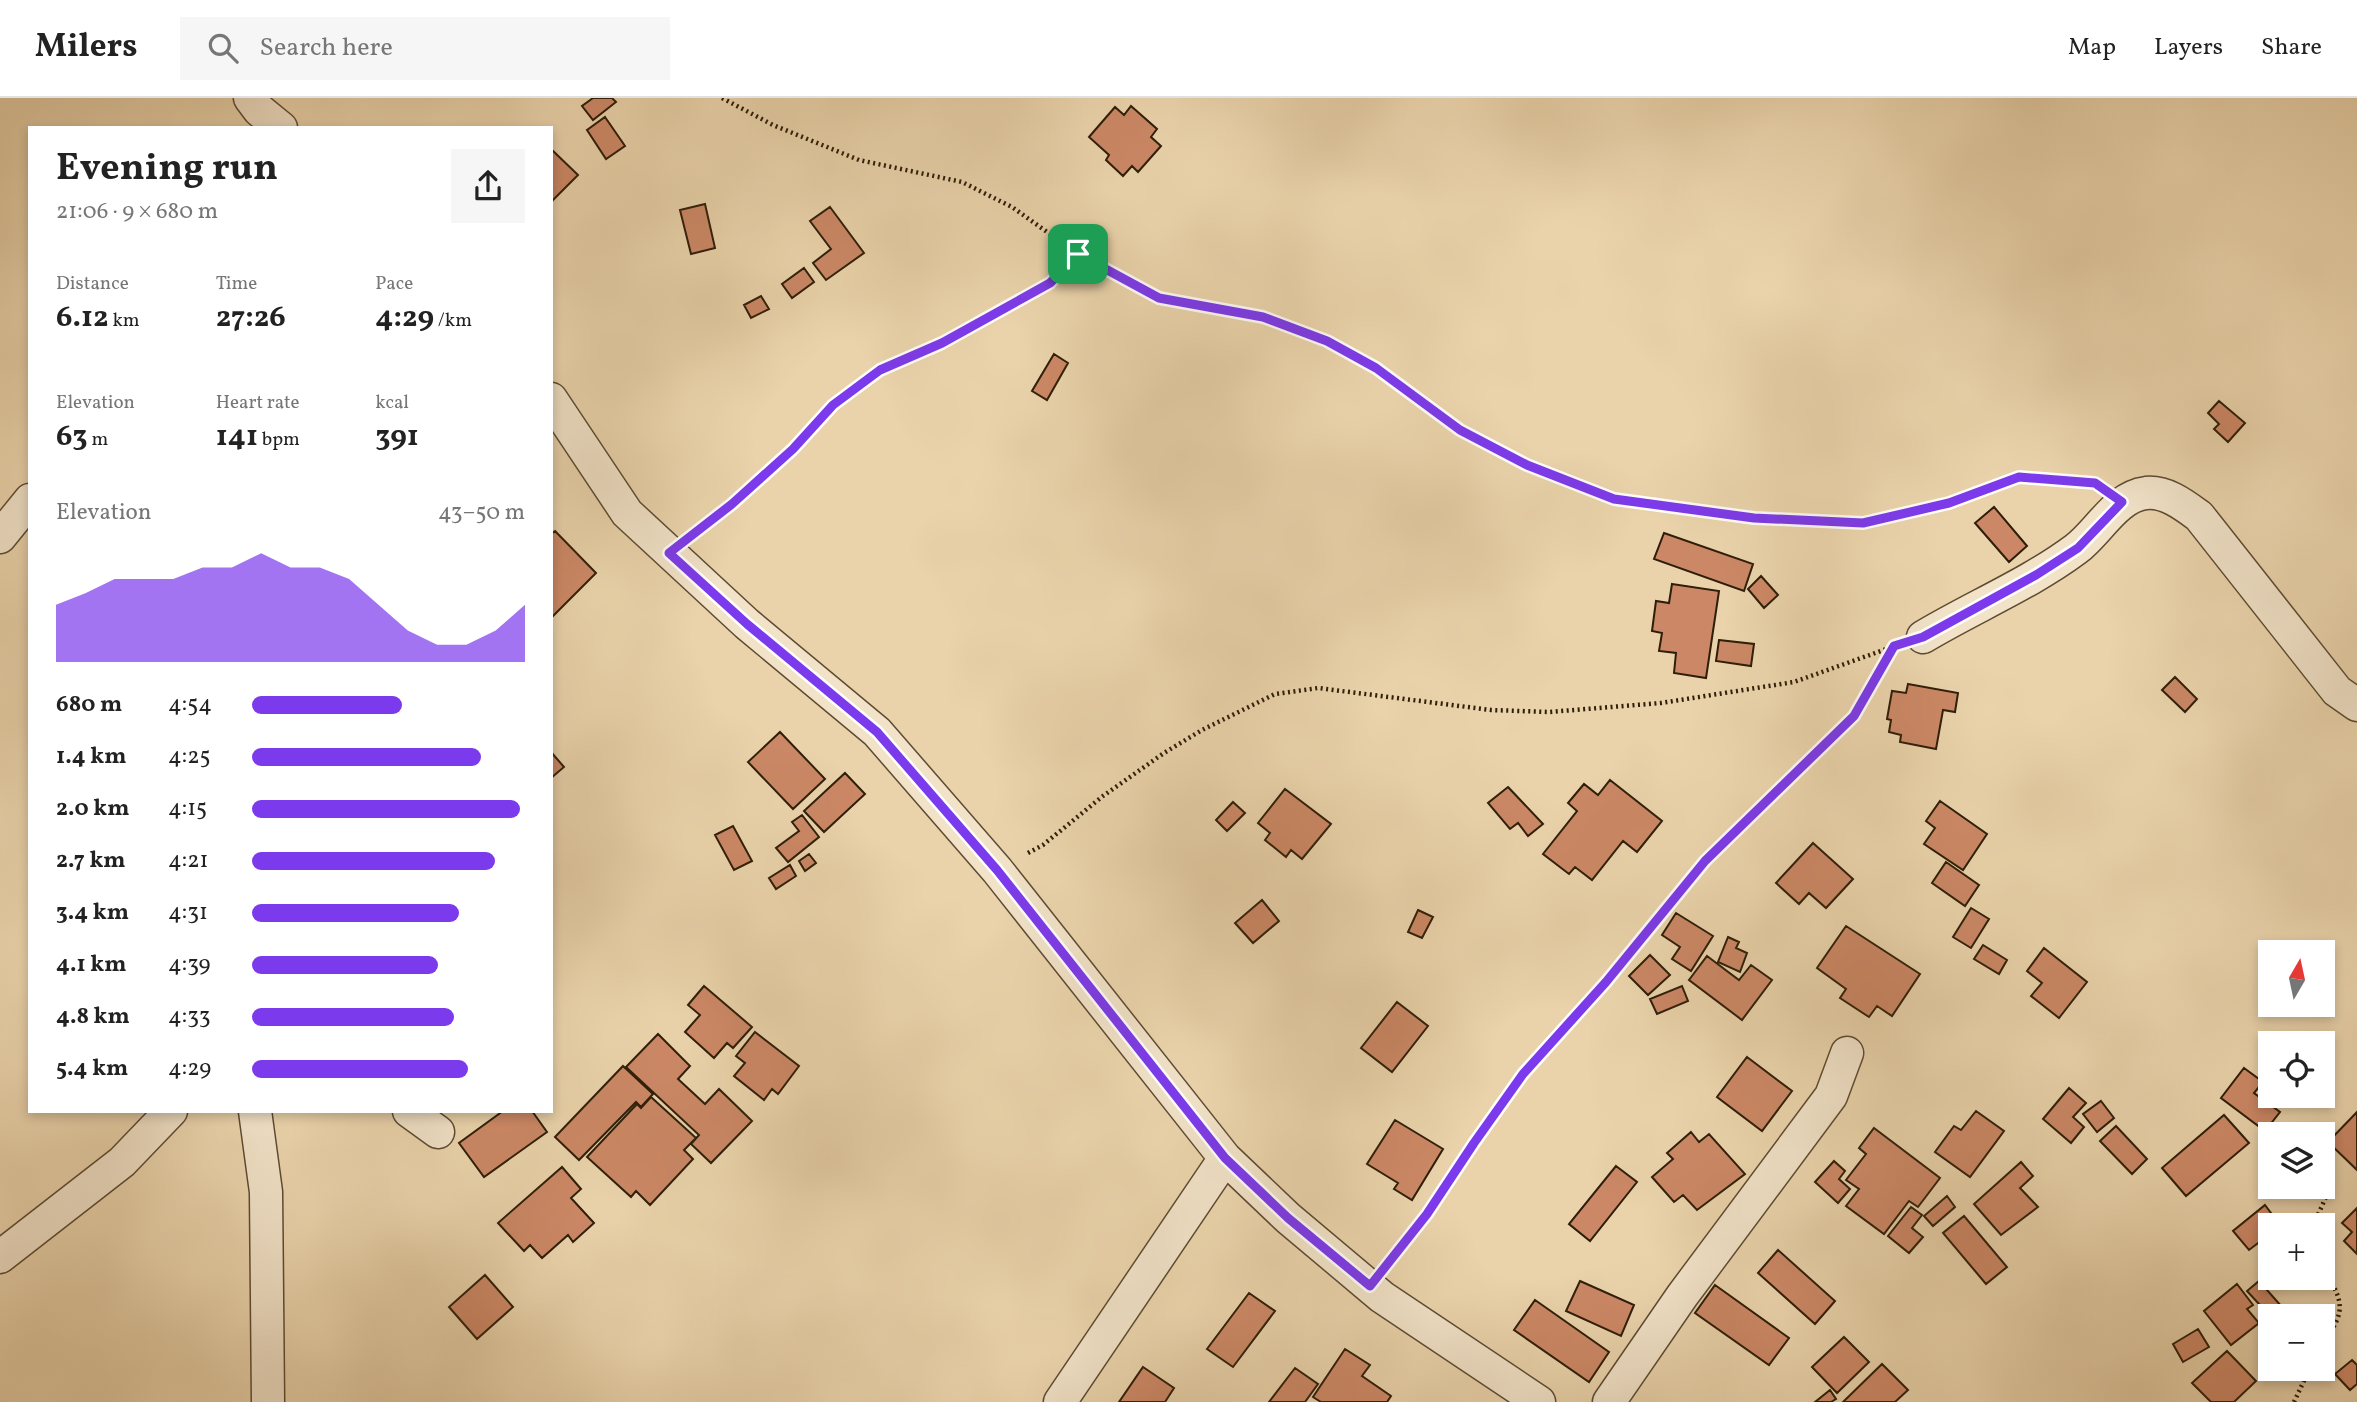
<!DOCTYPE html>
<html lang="en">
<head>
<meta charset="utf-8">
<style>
  :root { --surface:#fff; --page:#f6f6f6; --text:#222; --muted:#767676; --line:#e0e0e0; --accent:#7c3aed }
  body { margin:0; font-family:Vollkorn,serif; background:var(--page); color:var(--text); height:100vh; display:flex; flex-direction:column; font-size:26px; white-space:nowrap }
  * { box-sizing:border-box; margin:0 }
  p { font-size:23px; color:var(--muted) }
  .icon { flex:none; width:38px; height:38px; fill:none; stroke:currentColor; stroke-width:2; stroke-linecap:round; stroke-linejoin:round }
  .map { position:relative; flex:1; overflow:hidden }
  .side { position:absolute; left:28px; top:28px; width:525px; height:987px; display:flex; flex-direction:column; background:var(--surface); border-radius:0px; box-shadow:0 4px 10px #0003 }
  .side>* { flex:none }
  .needle { width:46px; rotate:9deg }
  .controls { position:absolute; left:2258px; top:842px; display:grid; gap:14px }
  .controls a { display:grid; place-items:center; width:77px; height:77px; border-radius:0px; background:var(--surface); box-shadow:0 4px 10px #0003; font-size:35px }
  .pin { position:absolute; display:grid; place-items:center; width:60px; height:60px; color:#fff; margin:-30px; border-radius:14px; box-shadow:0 4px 10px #0006 }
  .round { display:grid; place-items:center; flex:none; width:74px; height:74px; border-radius:0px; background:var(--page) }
  .headline { display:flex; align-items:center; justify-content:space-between; height:119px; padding:0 28px }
  h1 { font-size:38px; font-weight:700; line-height:52px }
  .stats { display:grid; grid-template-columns:repeat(3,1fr); gap:10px; height:119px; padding:7px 28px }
  .stats div { display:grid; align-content:center }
  .stats b { font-size:30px; font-weight:700 }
  .stats small { font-size:19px; font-weight:400 }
  .stats p { font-size:19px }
  .chart { height:196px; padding:14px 28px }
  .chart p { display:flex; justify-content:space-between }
  .chart svg { width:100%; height:126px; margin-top:7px; fill:var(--accent); opacity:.7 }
  ul { padding:0 28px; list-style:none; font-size:23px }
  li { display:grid; grid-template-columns:112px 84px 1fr; align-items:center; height:52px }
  li i { height:18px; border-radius:9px; background:var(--accent) }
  header { display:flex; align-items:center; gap:42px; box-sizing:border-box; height:98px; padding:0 35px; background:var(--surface); border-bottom:2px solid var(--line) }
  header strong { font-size:33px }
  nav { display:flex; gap:38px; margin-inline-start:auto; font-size:24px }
  .search { width:490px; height:63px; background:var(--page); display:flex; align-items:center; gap:18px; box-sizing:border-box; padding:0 24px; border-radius:0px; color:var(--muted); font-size:26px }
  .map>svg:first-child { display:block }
  .building { fill:#c86; stroke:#2e1e09; stroke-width:2 }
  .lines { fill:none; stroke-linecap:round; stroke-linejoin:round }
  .street-casing { stroke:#5d4b32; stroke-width:35 }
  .path { stroke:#2e1e09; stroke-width:4.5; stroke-dasharray:2 3.5; stroke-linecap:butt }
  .street { stroke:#f1e2c8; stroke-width:32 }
  .route-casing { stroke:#fff; stroke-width:14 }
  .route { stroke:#7c3aed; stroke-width:9 }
</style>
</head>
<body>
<header>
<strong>Milers</strong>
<div class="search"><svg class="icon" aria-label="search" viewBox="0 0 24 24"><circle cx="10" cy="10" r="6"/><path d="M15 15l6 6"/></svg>Search here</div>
<nav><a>Map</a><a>Layers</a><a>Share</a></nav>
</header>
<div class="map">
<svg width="2357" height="1304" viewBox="0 0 2357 1304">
  <rect width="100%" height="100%" fill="#ead3ab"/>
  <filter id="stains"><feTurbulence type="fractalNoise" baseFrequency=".00286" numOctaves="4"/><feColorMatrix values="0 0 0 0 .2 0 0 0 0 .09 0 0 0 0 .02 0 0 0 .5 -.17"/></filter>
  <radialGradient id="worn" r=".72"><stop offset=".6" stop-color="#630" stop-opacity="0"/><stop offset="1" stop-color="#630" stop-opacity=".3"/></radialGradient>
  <!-- building -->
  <path class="building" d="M593 0H612L616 4 593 22 582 8Z
    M1131 8 1157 31 1151 39 1161 48 1138 74 1132 68 1123 78 1106 62 1109 57 1089 39 1115 9 1124 17Z
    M605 19 625 48 606 61 587 32Z
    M551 51 578 77 551 104Z
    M705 106 715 150 691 156 680 112Z
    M830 109 864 155 826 182 813 165 831 151 810 123Z
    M804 170 814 184 792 200 782 186Z
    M761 198 769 211 751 220 744 207Z
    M1054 256 1068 265 1047 302 1032 293Z
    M2219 303 2245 325 2228 344 2214 331 2219 326 2208 315Z
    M1994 409 2027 448 2009 464 1975 425Z
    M555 433 596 475 551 520V436Z
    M1664 435 1753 466 1744 493 1654 461Z
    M1761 478 1778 497 1764 510 1748 491Z
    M1672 486 1719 493 1706 580 1674 575 1676 555 1659 553 1662 535 1652 533 1656 503 1669 505Z
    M1719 542 1754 546 1751 568 1716 563Z
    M2175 579 2197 601 2185 614 2162 592Z
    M1908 586 1958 595 1955 614 1943 612 1936 651 1900 644 1901 637 1889 634 1891 622 1887 621 1892 593 1906 595Z
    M780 634 825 681 793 711 748 664Z
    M551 654 564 669 551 680Z
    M845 675 865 696 824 734 804 713Z
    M1610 682 1662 723 1637 754 1623 743 1592 782 1575 769 1569 776 1543 756 1577 713 1568 705 1584 686 1598 697Z
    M1508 689 1543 726 1528 738 1518 725 1510 731 1488 705Z
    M1285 691 1331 726 1302 761 1291 752 1286 759 1265 742 1270 735 1258 725Z
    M1940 703 1987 736 1963 772 1924 746 1935 730 1926 723Z
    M1233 704 1245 715 1227 733 1216 722Z
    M802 717 819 739 788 764 776 750 799 733 792 724Z
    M733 728 752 763 734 772 715 737Z
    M1813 745 1853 781 1826 810 1809 795 1799 806 1776 785Z
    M809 756 816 765 805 773 799 763Z
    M1946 764 1979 787 1965 808 1932 785Z
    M790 767 796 778 776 791 769 780Z
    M1262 802 1279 823 1253 845 1235 825Z
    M1971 810 1989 821 1971 850 1953 839Z
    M1418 812 1433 819 1422 840 1408 834Z
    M1676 815 1713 838 1691 873 1672 861 1680 849 1662 837Z
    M1846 828 1920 876 1892 918 1877 908 1869 919 1840 900 1846 891 1817 870Z
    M1728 839 1739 844 1736 850 1747 855 1740 874 1718 864Z
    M1983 847 2007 862 1999 876 1974 861Z
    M2044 850 2087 884 2059 920 2031 898 2042 885 2027 873Z
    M1650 857 1670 877 1648 897 1629 878Z
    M1707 858 1739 882 1751 867 1772 882 1742 922 1689 882Z
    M704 888 752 929 733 950 727 945 714 960 685 934 700 917 688 907Z
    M1682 888 1688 903 1657 916 1650 901Z
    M1397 904 1428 928 1392 974 1361 950Z
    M755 934 799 968 778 996 772 991 764 1002 734 978 745 965 736 958Z
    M658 936 690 968 678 981 705 1006 719 991 752 1023 711 1065 691 1046 699 1037 626 969Z
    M1747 959 1792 993 1762 1033 1717 999Z
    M623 968 653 996 641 1009 636 1004 579 1062 555 1039Z
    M2244 970 2263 984 2254 995 2280 1014 2265 1033 2221 1000Z
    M2069 990 2086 1005 2073 1019 2084 1029 2071 1045 2043 1021Z
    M651 999 696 1040 684 1052 693 1061 650 1107 636 1093 631 1099 587 1059 637 1006 641 1010Z
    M2101 1003 2114 1020 2097 1034 2083 1016Z
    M503 1013H532L547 1034 484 1079 459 1045Z
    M1976 1013 2004 1033 1970 1079 1935 1054 1954 1028 1961 1032Z
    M2357 1014V1072L2328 1044Z
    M2224 1017 2249 1045 2186 1098 2162 1070Z
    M1395 1022 1443 1051 1412 1102 1394 1091 1398 1085 1367 1066Z
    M2116 1028 2147 1061 2132 1076 2100 1043Z
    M1874 1030 1940 1080 1918 1109 1909 1103 1884 1136 1846 1108 1859 1091 1846 1082 1866 1056 1859 1050Z
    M1691 1034 1699 1044 1709 1036 1745 1076 1697 1112 1683 1097 1674 1104 1652 1079 1673 1061 1667 1055Z
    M1834 1063 1845 1073 1839 1081 1850 1091 1838 1105 1815 1084Z
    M2021 1064 2033 1078 2020 1090 2038 1109 2001 1137 1974 1106Z
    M1616 1068 1637 1084 1590 1143 1569 1126Z
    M562 1069 581 1091 571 1100 594 1125 573 1144 568 1137 542 1160 530 1147 524 1153 498 1125Z
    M1947 1098 1955 1109 1933 1128 1924 1118Z
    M2265 1107 2280 1127H2270V1136L2249 1152 2233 1133Z
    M1911 1109 1922 1117 1912 1130 1923 1139 1909 1155 1888 1138Z
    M2357 1110V1156L2344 1143 2352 1134 2342 1125Z
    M1964 1118 2007 1169 1986 1186 1943 1135Z
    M1778 1152 1835 1203 1815 1226 1758 1175Z
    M485 1177 513 1209 477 1241 449 1209Z
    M1580 1183 1634 1207 1621 1238 1566 1213Z
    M2259 1183 2290 1218H2270L2247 1193Z
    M2237 1186 2253 1207 2247 1211 2259 1225 2231 1247 2204 1213Z
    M1715 1187 1789 1240 1769 1267 1695 1215Z
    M1249 1195 1275 1213 1233 1269 1207 1251Z
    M1535 1202 1609 1254 1589 1284 1514 1232Z
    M2198 1231 2209 1249 2183 1264 2173 1246Z
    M1844 1239 1869 1264 1837 1295 1812 1269Z
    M1345 1251 1370 1267 1362 1278 1391 1298 1387 1304H1321L1313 1299Z
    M2227 1253 2256 1283 2234 1304H2211L2192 1285Z
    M2352 1262 2357 1267V1286L2350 1292 2335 1276Z
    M1882 1266 1908 1292 1895 1304H1843Z
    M1143 1269 1174 1290 1165 1304H1119Z
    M1295 1270 1318 1286 1305 1304H1269Z
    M1830 1292 1836 1301 1831 1304H1815Z"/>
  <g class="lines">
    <defs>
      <path id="street" d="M250 0 259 12 281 30
        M551 301 627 415 747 526 877 634 997 772 1225 1060 1288 1120 1382 1199 1539 1304
        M0 439 30 402
        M1923 539C1973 509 2029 486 2076 451 2099 434 2115 399 2146 395 2166 393 2184 407 2199 418L2337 593 2357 607
        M255 1013 266 1094 268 1304
        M409 1013 438 1034
        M0 1159 122 1064 171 1013
        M1060 1304 1225 1060
        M1609 1304 1682 1198 1831 998 1847 955"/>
    </defs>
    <!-- street casing -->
    <use href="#street" class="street-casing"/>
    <!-- path -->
    <path class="path" d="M722 0 773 27 859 62 962 84 1012 109 1078 156 1159 199 1263 219 1327 243 1376 270 1460 332 1527 367 1614 401 1754 420 1862 425 1949 405 2019 379 2093 385
      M697 433 732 406 794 351 833 307 880 272 942 245 1050 185 1078 156
      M1028 755 1043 747 1103 698 1164 655 1202 632 1275 596 1318 590 1491 612 1549 614 1661 605 1794 584 1892 549
      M2318 1127 2317 1119 2333 1083
      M1390 1163 1427 1117 1473 1045 1523 976 1606 884 1705 763 1854 618 1892 553
      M2322 1166C2342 1204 2349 1210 2322 1246
      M2294 1304 2310 1270"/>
    <!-- street -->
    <use href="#street" class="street"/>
  </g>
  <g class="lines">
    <defs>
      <path id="route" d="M1078 156 1159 200 1263 219 1327 243 1376 270 1460 332 1527 367 1614 401 1754 420 1863 425 1949 405 2019 379 2095 385 2122 404 2078 450 2036 477 1923 539 1894 548 1854 618 1705 763 1606 884 1523 976 1474 1045 1427 1116 1370 1188 1288 1120 1225 1060 997 772 877 634 747 526 669 455 732 406 793 351 833 307 880 272 942 245 1050 185Z"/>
    </defs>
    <!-- route casing -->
    <use href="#route" class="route-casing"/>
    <!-- route -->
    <use href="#route" class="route"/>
  </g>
  <rect width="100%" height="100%" filter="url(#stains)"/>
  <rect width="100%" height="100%" fill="url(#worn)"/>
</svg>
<div class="controls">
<a><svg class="needle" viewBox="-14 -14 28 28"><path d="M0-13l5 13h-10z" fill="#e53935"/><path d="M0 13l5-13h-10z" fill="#767676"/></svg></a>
<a><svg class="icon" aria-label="locate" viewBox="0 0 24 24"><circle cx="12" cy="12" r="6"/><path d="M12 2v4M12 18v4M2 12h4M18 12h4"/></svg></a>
<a><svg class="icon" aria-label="layers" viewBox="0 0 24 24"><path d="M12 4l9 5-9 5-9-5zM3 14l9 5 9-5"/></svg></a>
<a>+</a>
<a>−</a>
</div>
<div class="pin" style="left:1078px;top:156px;background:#1e9e55"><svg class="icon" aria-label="arrive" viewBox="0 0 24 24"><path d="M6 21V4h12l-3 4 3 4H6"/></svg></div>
<section class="side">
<div class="headline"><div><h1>Evening run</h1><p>21:06 · 9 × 680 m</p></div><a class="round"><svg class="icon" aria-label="share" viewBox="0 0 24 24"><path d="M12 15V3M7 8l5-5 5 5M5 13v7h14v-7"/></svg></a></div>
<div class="stats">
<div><p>Distance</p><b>6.12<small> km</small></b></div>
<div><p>Time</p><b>27:26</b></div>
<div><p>Pace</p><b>4:29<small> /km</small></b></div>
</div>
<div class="stats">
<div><p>Elevation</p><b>63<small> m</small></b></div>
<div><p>Heart rate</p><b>141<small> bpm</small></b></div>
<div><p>kcal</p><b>391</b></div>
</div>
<div class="chart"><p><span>Elevation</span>43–50 m</p>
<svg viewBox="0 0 160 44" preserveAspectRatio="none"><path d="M0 44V24L10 20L20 15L30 15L40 15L50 11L60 11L70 6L80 11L90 11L100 15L110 24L120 33L130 38L140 38L150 33L160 24V44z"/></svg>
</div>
<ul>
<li><b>680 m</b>4:54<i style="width:55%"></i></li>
<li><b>1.4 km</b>4:25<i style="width:84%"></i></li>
<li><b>2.0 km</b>4:15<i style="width:98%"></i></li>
<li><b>2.7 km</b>4:21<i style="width:89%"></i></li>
<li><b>3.4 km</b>4:31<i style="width:76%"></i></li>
<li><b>4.1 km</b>4:39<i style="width:68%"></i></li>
<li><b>4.8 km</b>4:33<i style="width:74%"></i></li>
<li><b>5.4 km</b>4:29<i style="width:79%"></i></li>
</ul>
</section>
</div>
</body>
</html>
